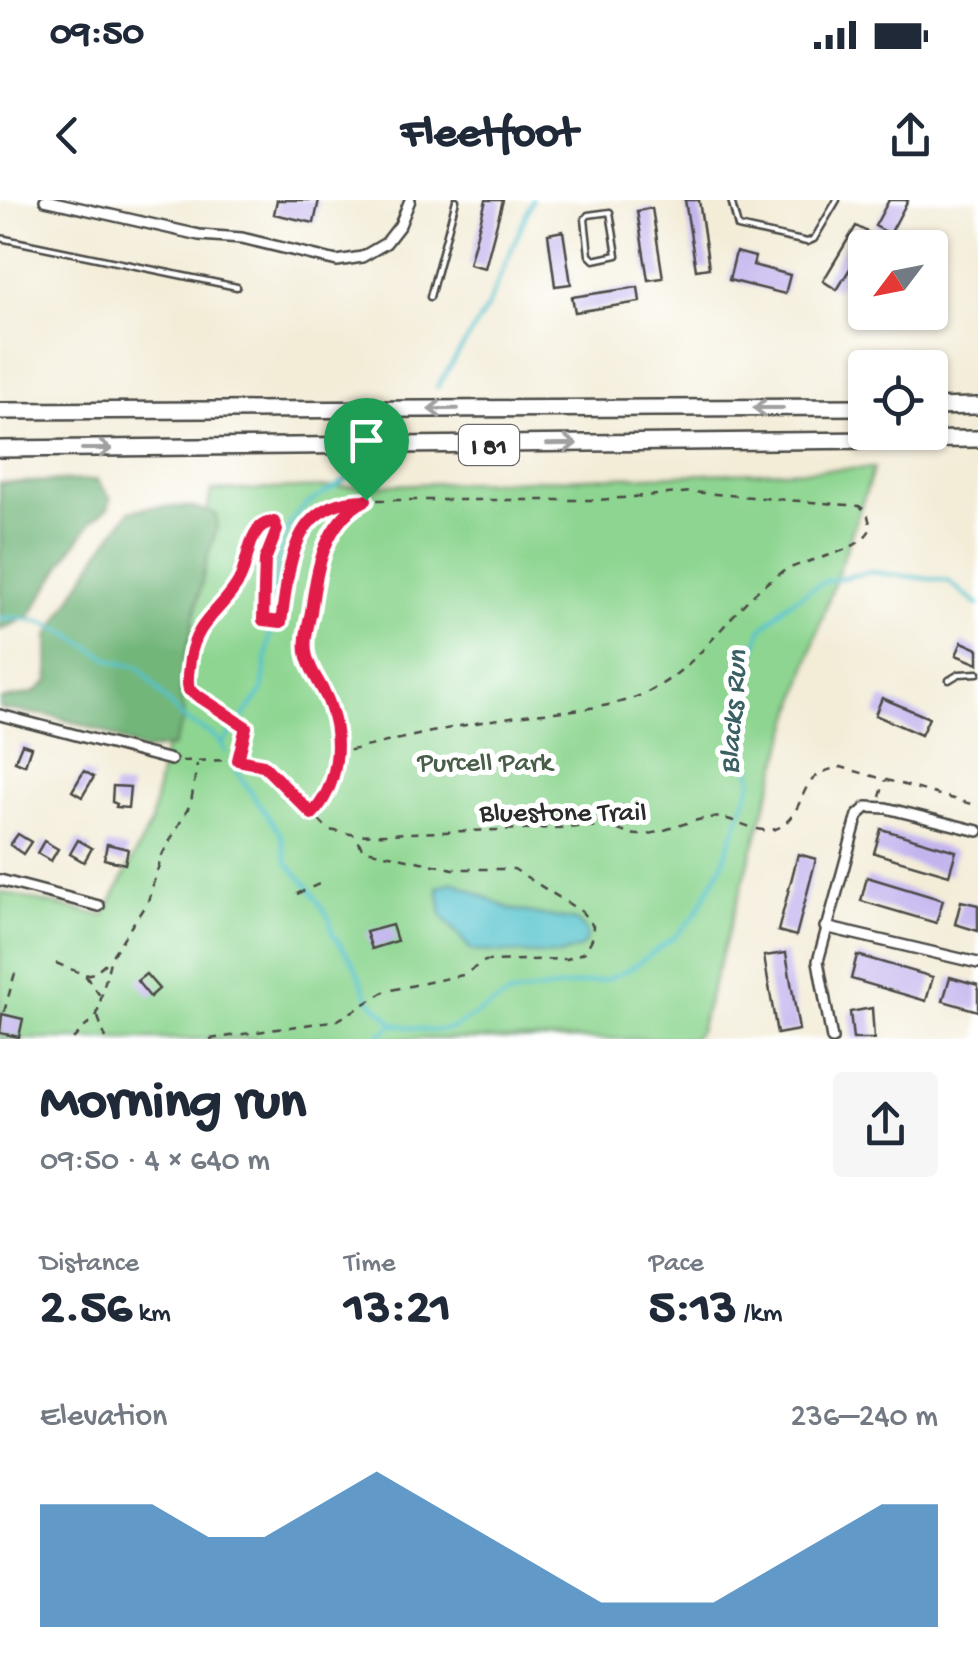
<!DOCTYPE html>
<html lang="en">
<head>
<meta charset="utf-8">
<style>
  :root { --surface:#fff; --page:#f6f6f7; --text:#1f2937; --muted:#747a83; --accent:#1f6fb2 }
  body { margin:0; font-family:"Gochi Hand",sans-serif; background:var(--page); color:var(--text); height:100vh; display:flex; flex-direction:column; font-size:38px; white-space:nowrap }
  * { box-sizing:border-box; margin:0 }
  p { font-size:32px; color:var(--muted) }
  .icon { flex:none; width:55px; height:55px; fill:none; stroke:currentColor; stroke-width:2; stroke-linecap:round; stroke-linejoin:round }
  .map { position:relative; height:839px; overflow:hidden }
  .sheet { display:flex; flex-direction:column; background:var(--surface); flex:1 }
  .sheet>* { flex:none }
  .needle { width:65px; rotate:238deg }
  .buttons { position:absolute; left:848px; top:30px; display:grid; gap:20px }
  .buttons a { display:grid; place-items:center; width:100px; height:100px; border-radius:10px; background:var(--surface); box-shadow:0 2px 8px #0004; font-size:50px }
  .pin { position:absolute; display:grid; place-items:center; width:85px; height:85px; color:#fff; margin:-102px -42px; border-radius:50% 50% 50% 0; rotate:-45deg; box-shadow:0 0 10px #0007 }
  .pin .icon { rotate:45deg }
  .round { display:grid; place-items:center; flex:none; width:105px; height:105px; border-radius:10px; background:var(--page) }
  .head { display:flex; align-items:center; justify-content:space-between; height:170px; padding:0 40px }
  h1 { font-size:55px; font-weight:800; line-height:75px }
  .figures { display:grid; grid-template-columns:repeat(3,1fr); gap:15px; height:170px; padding:10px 40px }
  .figures div { display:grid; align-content:center }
  .figures b { font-size:50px; font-weight:800 }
  .figures small { font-size:28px; font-weight:400 }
  .figures p { font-size:28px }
  .chart { height:280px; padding:20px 40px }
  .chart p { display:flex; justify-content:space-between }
  .chart svg { width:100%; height:180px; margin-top:10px; fill:var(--accent); opacity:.7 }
  .status { display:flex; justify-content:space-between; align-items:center; height:70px; padding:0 50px; background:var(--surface); direction:ltr }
  .status svg { height:28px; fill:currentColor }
  header { display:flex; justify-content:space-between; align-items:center; height:130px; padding:0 40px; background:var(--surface); font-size:45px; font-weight:800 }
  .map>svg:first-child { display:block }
  .green { fill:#8dd590; stroke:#5c805e; stroke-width:2.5 }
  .forest { fill:#72b67a; stroke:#4e7052; stroke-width:2.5 }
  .water { fill:#55c3cd; stroke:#40777c; stroke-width:2.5 }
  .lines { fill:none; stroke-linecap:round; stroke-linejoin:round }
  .stream { stroke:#55c3cd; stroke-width:4 }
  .building { fill:#c3b4ee }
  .lane-casing { stroke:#494845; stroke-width:9 }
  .street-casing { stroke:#494845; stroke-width:14 }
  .highway-casing { stroke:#494845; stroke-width:20 }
  .path { stroke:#494845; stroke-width:2.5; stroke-dasharray:8 8; stroke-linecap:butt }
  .lane { stroke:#fff; stroke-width:4 }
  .street { stroke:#fff; stroke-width:9 }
  .highway { stroke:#fff; stroke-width:15 }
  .oneway { stroke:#a0a0a0 }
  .route-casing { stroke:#fff; stroke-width:20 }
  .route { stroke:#e11d48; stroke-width:12 }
  .labels { text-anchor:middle; stroke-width:10; stroke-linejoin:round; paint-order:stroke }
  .shield { fill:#fff; stroke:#6b6b6b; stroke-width:2.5 }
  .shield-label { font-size:25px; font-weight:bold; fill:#2b2b2b }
  .park-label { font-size:28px; fill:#485e49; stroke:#fff }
  .street-label { font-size:28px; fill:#2b2b2b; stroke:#fff }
  .water-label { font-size:30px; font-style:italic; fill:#3a6064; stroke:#fff }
</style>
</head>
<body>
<div class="status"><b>09:50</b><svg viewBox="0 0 49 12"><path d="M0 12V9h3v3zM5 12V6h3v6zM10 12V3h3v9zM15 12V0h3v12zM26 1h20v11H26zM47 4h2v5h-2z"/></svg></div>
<header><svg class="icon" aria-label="back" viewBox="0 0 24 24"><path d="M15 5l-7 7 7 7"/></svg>Fleetfoot<svg class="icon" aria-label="share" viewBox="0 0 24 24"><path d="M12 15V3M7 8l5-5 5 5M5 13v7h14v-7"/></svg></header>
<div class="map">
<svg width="978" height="839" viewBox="0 0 978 839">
  <rect width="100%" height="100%" fill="#fff"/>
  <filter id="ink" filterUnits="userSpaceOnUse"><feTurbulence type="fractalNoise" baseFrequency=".01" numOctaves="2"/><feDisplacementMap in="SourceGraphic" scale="20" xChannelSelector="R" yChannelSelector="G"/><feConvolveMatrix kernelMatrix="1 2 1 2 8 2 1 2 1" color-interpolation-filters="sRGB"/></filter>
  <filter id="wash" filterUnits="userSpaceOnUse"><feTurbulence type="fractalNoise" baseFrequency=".0048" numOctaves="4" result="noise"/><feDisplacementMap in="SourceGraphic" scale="40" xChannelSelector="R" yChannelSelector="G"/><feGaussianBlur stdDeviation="2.25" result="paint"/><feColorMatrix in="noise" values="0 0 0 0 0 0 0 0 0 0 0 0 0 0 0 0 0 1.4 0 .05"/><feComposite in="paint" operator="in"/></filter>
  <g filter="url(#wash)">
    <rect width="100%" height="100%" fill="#f3ecd7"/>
    <!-- green -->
    <path class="green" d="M874 268 816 436 699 831 692 839H0V692L104 716 151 623 211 291Z"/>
    <!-- forest -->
    <path class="forest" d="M97 280 111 299 108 308 92 321 71 350 30 416 0 430V283Z
      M152 307H191L216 314 217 329 208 354 186 455 181 489 184 519 172 547 143 551 102 531 53 516 0 509V500L33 493 49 481 48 437 99 353 130 311Z"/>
    <!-- water -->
    <path class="water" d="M454 682 510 709 576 721 586 730 587 739 581 748 559 755 472 751 442 716 438 687Z"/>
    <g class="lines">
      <!-- stream -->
      <path class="stream" d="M437 187 487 108 532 0
        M0 418C43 413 75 438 109 459 117 464 130 464 139 467 155 485 169 508 189 522 204 531 219 534 225 552
        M272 418C275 382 274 333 304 307 316 296 335 289 350 276
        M223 542 262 492 271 426
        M234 568 281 635 287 663 308 686 330 720 332 733 353 762 369 799 394 824
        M375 839 394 824 430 831 451 829 510 795 605 780 630 769 676 736 695 715 722 665 752 581 747 548V487L752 461 761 430 787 404 823 382 870 372 948 381 978 405"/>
    </g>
    <g id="blocks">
      <!-- building -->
      <path class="building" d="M277 0H319L314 23 274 14Z
        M486 0H503L485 68 469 64Z
        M685 0H699L709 68 696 70Z
        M889 0H908L890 34 875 26Z
        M652 8 663 78 648 80 637 11Z
        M856 26 871 34 837 90 823 81Z
        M563 31 571 84 555 86 548 34Z
        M736 52 755 57 753 65 790 75 785 94 729 80Z
        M638 87 640 102 575 112 572 97Z
        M962 442 978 449V464L956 455Z
        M882 498 929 518 921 535 875 515Z
        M22 544 31 547 25 565 15 561Z
        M84 571 94 577 82 597 72 591Z
        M113 586 130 587 128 608 116 607 117 604 112 602Z
        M881 629 956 651 949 675 874 653Z
        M18 634 31 642 23 654 10 645Z
        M78 640 92 648 84 662 70 654Z
        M44 641 58 649 51 661 37 653Z
        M107 644 128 649 125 664 104 659Z
        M798 654 816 659 796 736 778 731Z
        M867 677 943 700 936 723 861 701Z
        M961 701 978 705V731L955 724Z
        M392 725 397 741 372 749 366 732Z
        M786 753 799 830 777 834 764 756Z
        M857 755 933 777 926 801 851 779Z
        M146 774 159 789 150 797 137 781Z
        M950 777 978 785V811L943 801Z
        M872 808 874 839H853L850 812Z
        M2 814 23 819 19 837 0 833Z"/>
    </g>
  </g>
  <g filter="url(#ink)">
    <use href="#blocks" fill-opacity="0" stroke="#494845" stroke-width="2.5"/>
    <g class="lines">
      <defs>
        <path id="lane" d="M731 0 738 27 807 42 814 39 837 0
          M610 12 617 55 594 60 589 55 585 19 588 15Z
          M0 38 237 87
          M430 97 456 0
          M949 480 959 474 978 473"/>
        <path id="street" d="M45 0 199 35 242 38 337 61 362 57 386 43 400 25 410 0
          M0 515 171 560
          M0 680 99 706
          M825 727 978 763
          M832 839 818 761 858 615 867 607 886 608 978 631"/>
        <path id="highway" d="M930 207 978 206
          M0 211 865 207
          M0 249 978 239"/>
      </defs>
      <!-- lane casing -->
      <use href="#lane" class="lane-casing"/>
      <!-- street casing -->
      <use href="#street" class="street-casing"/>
      <!-- highway casing -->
      <use href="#highway" class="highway-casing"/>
      <!-- path -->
      <path class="path" d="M239 558 246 527 189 490C186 479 188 470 190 459 196 419 224 410 240 379 250 360 248 336 266 322H274L277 330 265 360 263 419 281 422C290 367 291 300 363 300
        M182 561 238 560 263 565 329 630 356 635 608 626C617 629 628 635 638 635 663 635 698 614 723 618 741 621 765 639 783 625 810 603 795 575 841 567L978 606
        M880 597 885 580
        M312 614 324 602 338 553C397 540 457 525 517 516 565 509 614 512 657 487 709 457 731 406 779 374 807 356 856 357 871 328L867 312 859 306 692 292 597 300H367L351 308 327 340 316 373 306 441 307 458 331 507 338 553
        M297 694 319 684
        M56 763 85 775 101 797
        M85 775 94 773 110 759
        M4 812 15 773
        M98 817 106 839
        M73 839 97 815 111 757 148 701 162 655 191 603 197 564
        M210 839 338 820 386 791 463 775 485 761 567 759 585 752 592 739 593 726 582 712 514 669H453L362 649 356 635"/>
      <!-- lane -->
      <use href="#lane" class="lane"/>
      <!-- street -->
      <use href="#street" class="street"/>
      <!-- highway -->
      <use href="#highway" class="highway"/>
    </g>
    <!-- one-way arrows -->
    <defs><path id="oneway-shaft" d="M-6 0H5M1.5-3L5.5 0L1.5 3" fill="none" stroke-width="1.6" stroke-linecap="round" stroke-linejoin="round" transform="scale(2.5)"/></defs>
    <g class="oneway">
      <use href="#oneway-shaft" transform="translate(768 208) rotate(180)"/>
      <use href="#oneway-shaft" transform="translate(443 209) rotate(179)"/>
      <use href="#oneway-shaft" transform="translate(562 244) rotate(-1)"/>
      <use href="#oneway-shaft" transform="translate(97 249)"/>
    </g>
  </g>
  <g class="lines" filter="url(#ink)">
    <defs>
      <path id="route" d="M366 300C324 321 317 368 311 412 308 426 303 443 307 457 311 474 325 489 330 506 343 541 338 587 312 614L263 565 238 560 246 527 189 490C186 479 189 470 190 459 196 419 224 410 240 379 249 361 248 322 274 322L277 330 265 360 263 420 281 422C290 364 291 300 366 300Z"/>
    </defs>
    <!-- route casing -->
    <use href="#route" class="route-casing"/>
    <!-- route -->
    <use href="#route" class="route"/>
  </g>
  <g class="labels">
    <!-- shield labels -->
    <rect class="shield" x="459" y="225" width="60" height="40" rx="8"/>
    <g class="shield-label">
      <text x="489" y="254">I 81</text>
    </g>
    <!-- park labels -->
    <g class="park-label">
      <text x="485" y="570">Purcell Park</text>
    </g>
    <!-- street labels -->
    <g class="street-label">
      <text x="563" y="620">Bluestone Trail</text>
    </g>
    <!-- water labels -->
    <g class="water-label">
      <text transform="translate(731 512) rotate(-86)" y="10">Blacks Run</text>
    </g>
  </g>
</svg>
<div class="buttons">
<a><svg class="needle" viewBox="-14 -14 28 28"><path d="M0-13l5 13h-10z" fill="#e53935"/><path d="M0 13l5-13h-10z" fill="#747a83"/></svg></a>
<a><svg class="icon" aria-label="locate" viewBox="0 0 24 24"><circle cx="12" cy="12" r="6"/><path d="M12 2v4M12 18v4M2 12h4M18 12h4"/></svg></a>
</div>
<div class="pin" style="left:366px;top:300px;background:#1e9e55"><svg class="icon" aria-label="arrive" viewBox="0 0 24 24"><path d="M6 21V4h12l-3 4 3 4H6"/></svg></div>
</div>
<section class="sheet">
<div class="head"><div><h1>Morning run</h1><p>09:50 · 4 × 640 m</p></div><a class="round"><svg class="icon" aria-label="share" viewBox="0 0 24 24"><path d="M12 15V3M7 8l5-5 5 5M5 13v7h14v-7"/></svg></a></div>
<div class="figures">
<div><p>Distance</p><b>2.56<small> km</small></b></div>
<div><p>Time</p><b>13:21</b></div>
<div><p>Pace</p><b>5:13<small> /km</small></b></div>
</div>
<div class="chart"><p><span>Elevation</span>236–240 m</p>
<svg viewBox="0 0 160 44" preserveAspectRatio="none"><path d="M0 44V14L10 14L20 14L30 22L40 22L50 14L60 6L70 14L80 22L90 30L100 38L110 38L120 38L130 30L140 22L150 14L160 14V44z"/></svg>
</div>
</section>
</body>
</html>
